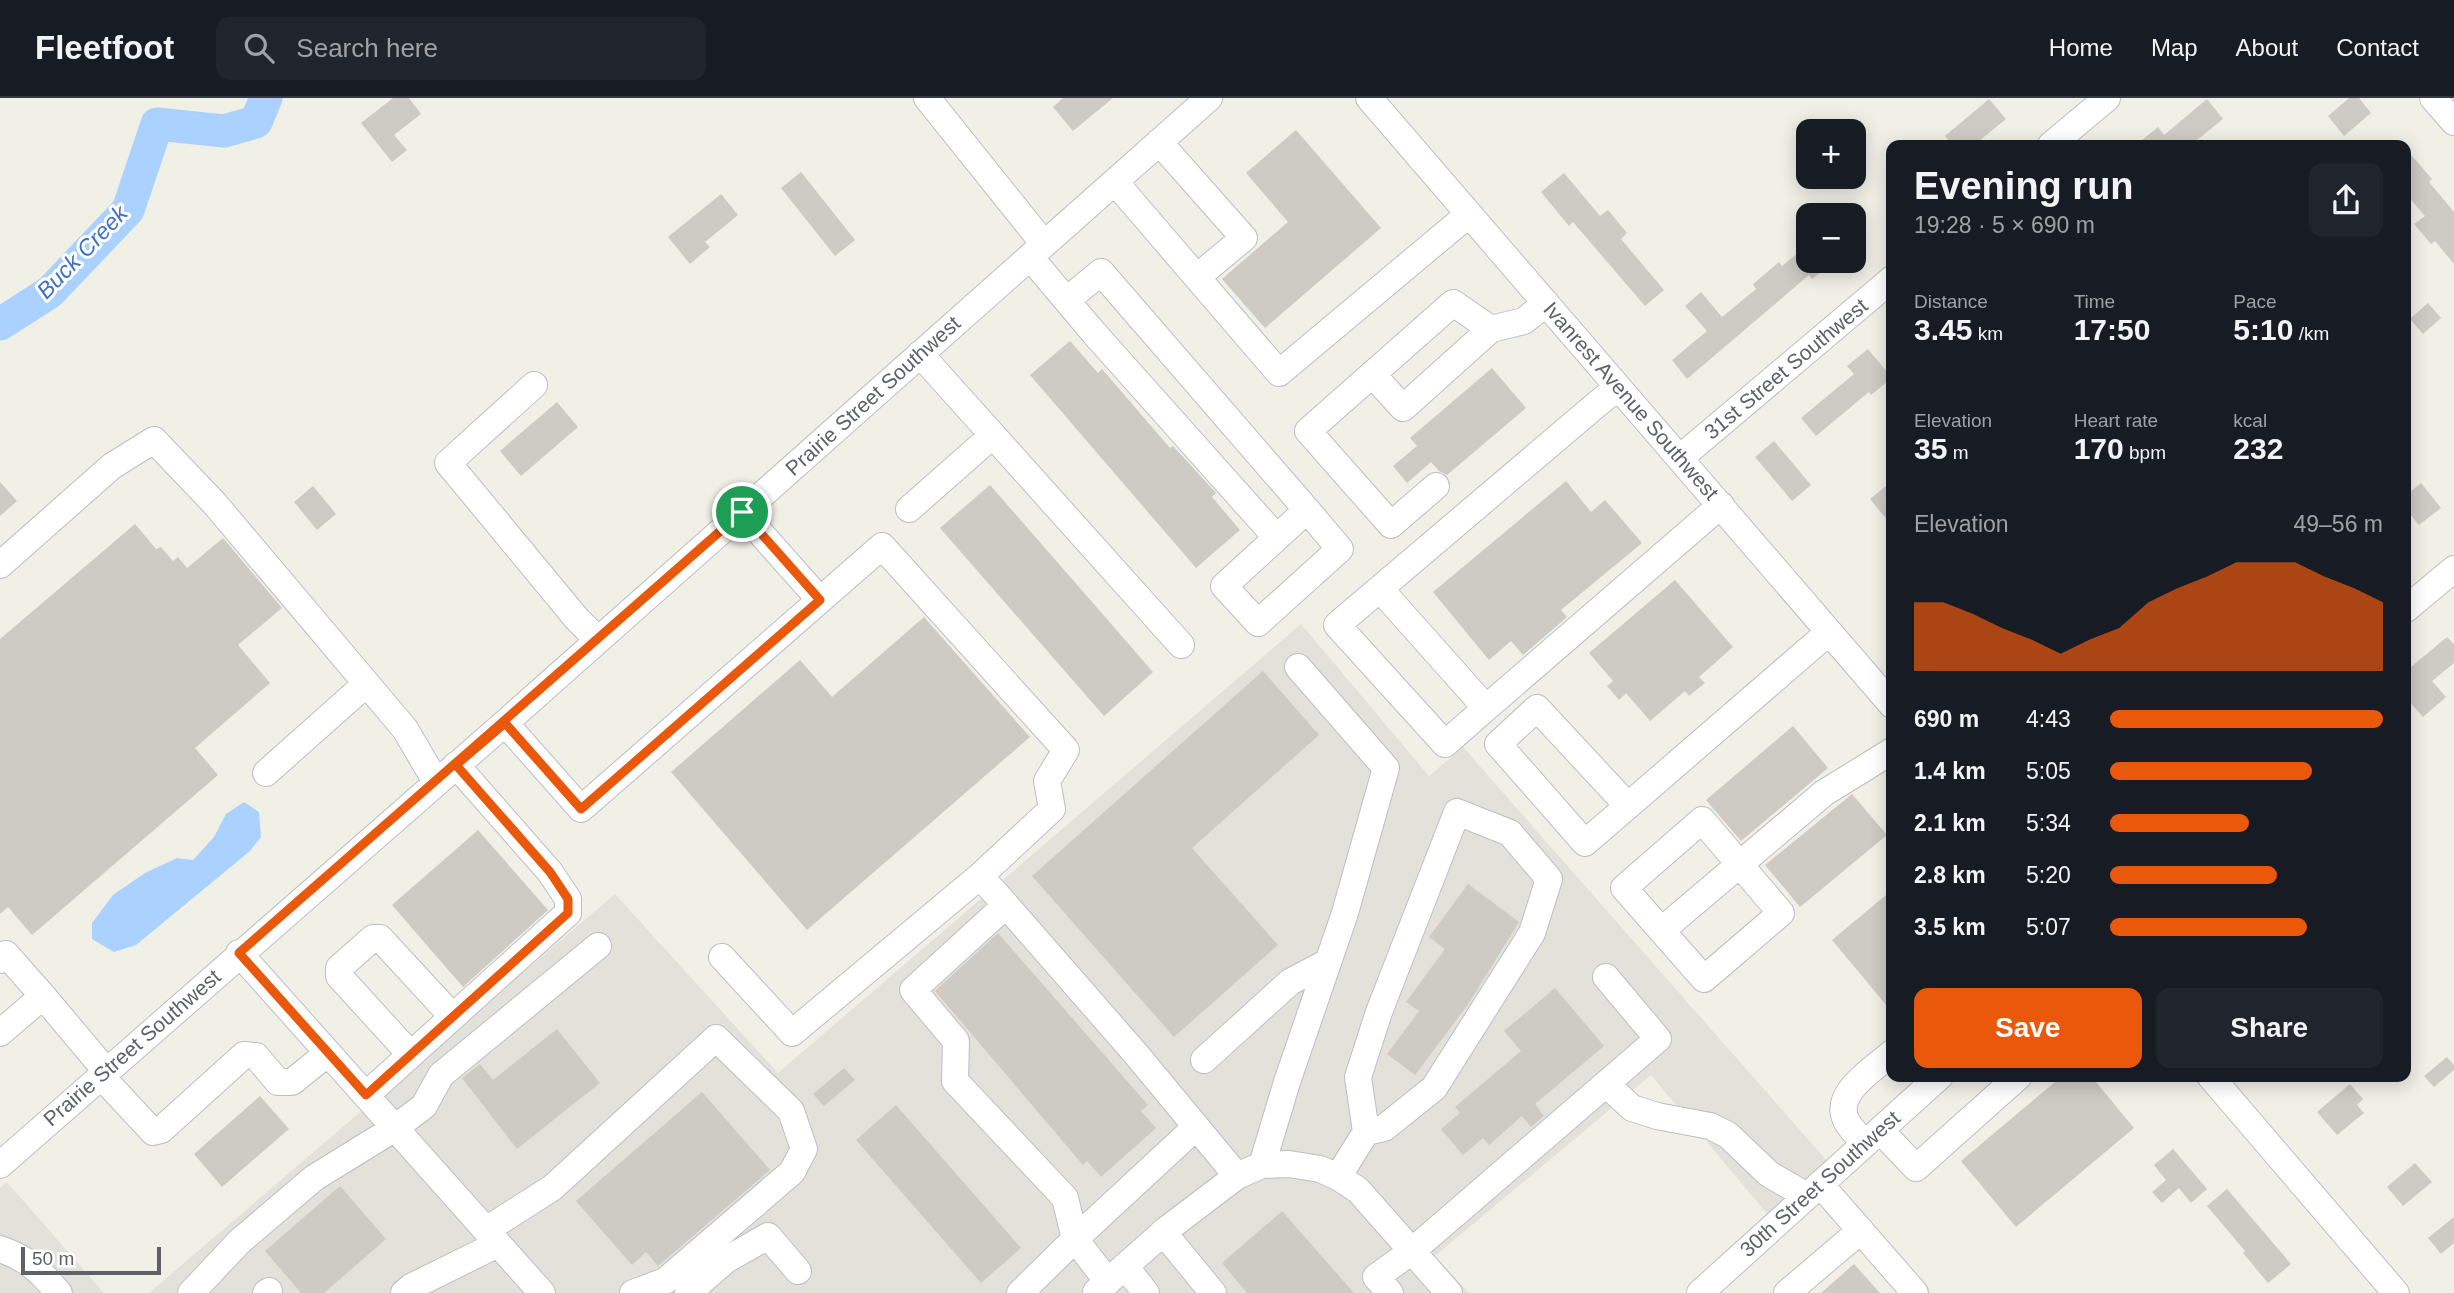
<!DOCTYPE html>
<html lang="en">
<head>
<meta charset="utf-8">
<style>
  :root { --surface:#171b24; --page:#20242c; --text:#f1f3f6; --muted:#9ea1a6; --line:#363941; --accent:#ea580c }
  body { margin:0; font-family:Arial,sans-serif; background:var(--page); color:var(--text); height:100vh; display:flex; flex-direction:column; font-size:26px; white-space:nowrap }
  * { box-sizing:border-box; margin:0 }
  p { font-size:23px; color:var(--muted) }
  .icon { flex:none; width:38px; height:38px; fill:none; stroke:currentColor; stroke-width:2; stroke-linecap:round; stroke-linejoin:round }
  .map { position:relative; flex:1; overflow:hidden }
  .sheet { position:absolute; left:1886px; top:42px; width:525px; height:942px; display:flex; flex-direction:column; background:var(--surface); border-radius:14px; box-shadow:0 4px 18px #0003 }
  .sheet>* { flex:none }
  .tools { position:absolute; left:1796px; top:21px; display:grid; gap:14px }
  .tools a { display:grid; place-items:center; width:70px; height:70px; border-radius:14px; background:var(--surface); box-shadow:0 4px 18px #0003; font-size:35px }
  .scale { position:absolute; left:21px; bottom:18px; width:140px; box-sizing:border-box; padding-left:7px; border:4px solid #5e6268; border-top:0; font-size:19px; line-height:24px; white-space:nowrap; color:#5e6268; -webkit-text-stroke:5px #fff; paint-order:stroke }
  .pin { position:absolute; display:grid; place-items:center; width:60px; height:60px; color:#fff; margin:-30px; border:4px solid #fff; border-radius:50%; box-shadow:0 2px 7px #0007 }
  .round { display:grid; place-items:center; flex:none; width:74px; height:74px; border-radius:14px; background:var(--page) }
  .summary { display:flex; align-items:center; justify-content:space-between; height:119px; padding:0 28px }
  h1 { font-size:38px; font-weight:800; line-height:52px }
  .stats { display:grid; grid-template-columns:repeat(3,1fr); gap:10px; height:119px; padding:7px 28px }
  .stats div { display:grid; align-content:center }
  .stats b { font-size:30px; font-weight:800 }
  .stats small { font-size:19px; font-weight:400 }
  .stats p { font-size:19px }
  .chart { height:196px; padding:14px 28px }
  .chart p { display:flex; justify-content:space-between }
  .chart svg { width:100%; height:126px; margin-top:7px; fill:var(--accent); opacity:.7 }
  .cta { display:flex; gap:14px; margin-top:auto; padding:14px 28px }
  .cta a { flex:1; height:80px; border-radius:14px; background:var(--accent); color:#fff; font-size:28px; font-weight:800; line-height:80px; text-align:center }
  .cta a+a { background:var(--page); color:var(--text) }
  ul { padding:0 28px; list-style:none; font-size:23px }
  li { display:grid; grid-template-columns:112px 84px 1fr; align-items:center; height:52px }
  li i { height:18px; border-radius:9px; background:var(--accent) }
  header { display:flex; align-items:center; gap:42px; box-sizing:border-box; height:98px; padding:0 35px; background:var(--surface); border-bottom:2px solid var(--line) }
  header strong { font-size:33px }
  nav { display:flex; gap:38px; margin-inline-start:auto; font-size:24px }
  .search { width:490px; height:63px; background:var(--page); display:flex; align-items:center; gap:18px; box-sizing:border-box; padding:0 24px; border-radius:14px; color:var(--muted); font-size:26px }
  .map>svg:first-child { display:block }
  .industrial { fill:#e2e2db }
  .water { fill:#aad1ff }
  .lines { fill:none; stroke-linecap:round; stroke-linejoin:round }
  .river { stroke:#aad1ff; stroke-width:33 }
  .building { fill:#cdcbc3 }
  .minor-casing { stroke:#bbbec3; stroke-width:28 }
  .minor { stroke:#fff; stroke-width:26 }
  .route-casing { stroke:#fff; stroke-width:14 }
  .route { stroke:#ea580c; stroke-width:9 }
  .labels { text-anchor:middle; stroke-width:6; stroke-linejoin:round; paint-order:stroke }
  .street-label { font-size:21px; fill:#5e6268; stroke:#fff }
  .water-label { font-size:23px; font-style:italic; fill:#4072c4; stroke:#fff }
</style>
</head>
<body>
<header>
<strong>Fleetfoot</strong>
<div class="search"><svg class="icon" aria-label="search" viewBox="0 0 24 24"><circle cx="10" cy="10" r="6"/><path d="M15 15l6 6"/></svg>Search here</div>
<nav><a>Home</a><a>Map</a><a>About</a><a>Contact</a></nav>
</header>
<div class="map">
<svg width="2454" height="1195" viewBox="0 0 2454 1195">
  <rect width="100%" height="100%" fill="#f1f0e7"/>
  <!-- industrial -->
  <path class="industrial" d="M1301 526 1429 678 1463 649 1827 1063 1768 1117 1651 977 1435 1158 1469 1195H149L615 796 778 975Z
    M7 1084 104 1195H0V1090Z"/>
  <!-- water -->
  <path class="water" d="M244 704 259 714 261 739 250 753 136 847 114 854 92 841V825L113 797 145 775 177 760 193 762 214 739 226 716Z"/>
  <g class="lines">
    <!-- river -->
    <path class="river" d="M0 226 50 194 128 112 157 26 224 33 256 24 266 0"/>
  </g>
  <!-- building -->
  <path class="building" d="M393 0H409L421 16 394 37 407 52 392 64 361 25Z
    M1063 0H1113L1073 33 1053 9Z
    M2349 0H2359L2371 15 2344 38 2328 18Z
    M1989 1 2006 21 1974 47H1953L1945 38Z
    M2207 1 2223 21 2191 47H2136L2158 29 2164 37Z
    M1296 32 1381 130 1265 230 1222 181 1288 124 1246 75Z
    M2406 51 2432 81 2429 84 2454 114V166L2435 143 2431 146 2414 126 2425 118 2406 96Z
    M801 74 855 142 835 158 781 90Z
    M1564 75 1600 118 1608 112 1627 135 1621 141 1664 192 1645 208 1573 124 1569 128 1541 94Z
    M721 96 738 117 705 144 710 149 690 166 668 139Z
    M1808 147V163H1835L1812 181 1809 177 1687 281 1672 262 1707 233 1685 208 1701 194 1722 219 1756 191 1753 186 1779 164 1782 168Z
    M2428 205 2441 220 2423 236 2410 221Z
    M1070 243 1098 275 1102 271 1170 350 1173 348 1216 395 1212 399 1240 432 1196 470 1030 277Z
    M1868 251 1892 280 1871 297 1869 294 1816 338 1801 320 1854 276 1847 268Z
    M1492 270 1526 310 1447 377 1439 373 1431 364 1407 385 1393 368 1417 348 1410 340Z
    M557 304 578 329 521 378 500 353Z
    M1774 343 1811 387 1792 403 1755 359Z
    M1566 383 1591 414 1605 402 1642 445 1561 512 1567 519 1523 557 1511 543 1489 562 1433 494Z
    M1892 383V428L1870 401Z
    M0 384 17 403 0 418Z
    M2421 385 2441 410 2419 427 2406 411V397Z
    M990 387 1153 574 1104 618 940 430Z
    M313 388 336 416 317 432 294 404Z
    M135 426 156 451 161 449 173 463 178 459 187 470 223 440 282 510 238 547 270 585 195 650 218 677 32 837 8 809 0 816V541Z
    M1675 482 1733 549 1699 579 1705 585 1689 598 1685 593 1650 623 1626 595 1619 602 1607 588 1613 583 1589 555Z
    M924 519 1030 639 807 832 671 674 800 562 832 599Z
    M2447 539 2454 546V565L2432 583 2446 599 2423 619 2406 600V573Z
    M1263 573 1319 637 1192 750 1278 847 1174 939 1032 778Z
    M1793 628 1828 670 1741 743 1706 702Z
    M1852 696 1887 737 1800 809 1765 767Z
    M478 732 548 812 463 889 392 807Z
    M1468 786 1519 824 1469 905 1415 977 1387 956 1419 913 1406 904 1445 851 1429 839Z
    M1892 792V914L1832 842Z
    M998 835 1148 1007 1141 1013 1156 1030 1101 1079 1087 1063 1083 1067 935 893Z
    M1555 890 1604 948 1535 1006 1544 1018 1531 1029 1522 1018 1489 1047 1483 1040 1463 1057 1441 1031 1460 1015 1455 1009 1521 953 1504 933Z
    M557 931 600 985 517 1051 462 980 480 966 493 982Z
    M2447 959 2454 967V972L2434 989 2424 978Z
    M844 970 855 982 824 1008 813 996Z
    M2062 978H2091L2134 1030 2016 1129 1961 1063Z
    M2350 986 2363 1001 2357 1007 2364 1015 2337 1037 2317 1014Z
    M702 994 770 1072 658 1168 646 1154 632 1167 576 1103Z
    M260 998 289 1031 222 1089 194 1056Z
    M896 1007 1021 1150 981 1185 856 1042Z
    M2173 1051 2207 1091 2191 1105 2179 1090 2162 1105 2152 1094 2166 1082 2154 1067Z
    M2415 1065 2432 1084 2403 1108 2387 1089Z
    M340 1088 386 1141 324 1195H301L265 1153Z
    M2227 1091 2291 1166 2268 1185 2243 1155 2245 1153 2207 1108Z
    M1282 1113 1354 1195H1247L1222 1165Z
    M2454 1119V1145L2441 1156 2428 1140Z
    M1854 1166 1880 1195H1821Z"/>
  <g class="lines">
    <defs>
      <path id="minor" d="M927 0 1044 146
        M1369 0 1892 607
        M2433 0 2454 24
        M1159 44 1244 140 1197 179
        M2051 47 2107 0
        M1115 84 1279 275 1469 116
        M1030 159 1094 235 1276 439
        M1067 202 1101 174 1307 412 1340 451 1258 525 1224 488 1307 412
        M920 256 1181 547
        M1372 276 1403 310 1491 231
        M534 287 448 365 577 521 598 542
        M1680 360 1892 181
        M1436 388 1391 427 1308 333 1453 205 1491 231 1524 223 1546 205
        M909 411 993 337
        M742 414 820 502
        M0 467 112 368 154 342 215 406 405 631 436 684
        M1380 491 1486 610 1445 646 1337 527 1596 307 1618 289
        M2406 511 2454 471
        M1486 610 1721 407
        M505 625 581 711 882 448 1066 652 1047 683 1052 711 980 778
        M266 675 366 586
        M1628 708 1537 610 1498 646 1585 745 1829 534
        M1702 722 1781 815 1704 881 1624 790Z
        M1662 832 1824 695 1892 653
        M239 855 542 1195
        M722 859 792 935 980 778 1006 807
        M0 862 6 856 43 898 0 935
        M43 898 106 973
        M410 956 339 878V870L373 840H380L452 918
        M1204 962 1290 884 1328 864
        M101 978 153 1034 161 1032 244 957 256 958 278 984H292L328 955
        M2210 978 2396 1195
        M1606 986 1632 1010 1657 1018 1710 1028 1728 1037 1769 1076 1807 1098
        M366 997 568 815V801L550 774 456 667
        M1880 1032 1916 1070 2019 978
        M1865 1046C1859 1039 1852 1032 1847 1024 1831 996 1874 971 1892 955
        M0 1067 505 625 1209 0
        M1262 1067 1287 984 1345 815 1386 670 1298 569
        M1338 1079 1366 1034 1358 979 1379 914 1457 714 1510 735 1549 781 1532 835 1434 990 1384 1030 1366 1034
        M1820 1086 1915 1195
        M486 1132 552 1090 716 940 791 1013 804 1051 792 1074 665 1183 633 1195
        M1163 1134 1213 1195
        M0 1151C29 1161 40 1173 59 1195
        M1125 1168 1146 1195
        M1108 1184 1075 1141 1065 1100 955 983 956 943 913 892 1006 807 1136 956 1237 1078
        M1096 1194 1166 1132 1237 1078 1262 1067 1289 1066 1320 1071 1338 1079 1358 1092 1449 1195
        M191 1195 239 1144 314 1080 395 1030 424 1008 441 977 598 848
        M266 1195 269 1193
        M404 1195 411 1189 498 1146
        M688 1195 726 1162 768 1138 798 1173
        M1020 1195 1075 1141 1196 1029
        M1390 1195 1376 1179 1412 1153 1658 941 1606 879
        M1700 1195 1940 978
        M1787 1195 1860 1133"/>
    </defs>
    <!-- minor casing -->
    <use href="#minor" class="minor-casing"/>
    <!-- minor -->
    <use href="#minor" class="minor"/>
  </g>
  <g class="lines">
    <defs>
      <path id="route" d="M742 414 239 855 366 997 568 815V801L550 774 456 667 505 625 581 711 820 502 742 414"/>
    </defs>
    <!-- route casing -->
    <use href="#route" class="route-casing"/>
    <!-- route -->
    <use href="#route" class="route"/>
  </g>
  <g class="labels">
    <!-- street labels -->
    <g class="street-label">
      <text transform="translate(1786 271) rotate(-40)" y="7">31st Street Southwest</text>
      <text transform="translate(873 298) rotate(-42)" y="7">Prairie Street Southwest</text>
      <text transform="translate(1631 303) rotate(49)" y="7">Ivanrest Avenue Southwest</text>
      <text transform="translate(132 950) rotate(-41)" y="7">Prairie Street Southwest</text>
      <text transform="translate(1820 1086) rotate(-42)" y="7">30th Street Southwest</text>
    </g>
    <!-- water labels -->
    <g class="water-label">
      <text transform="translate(82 154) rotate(-46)" y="8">Buck Creek</text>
    </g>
  </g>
</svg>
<div class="tools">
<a>+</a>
<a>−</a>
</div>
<div class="scale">50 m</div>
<div class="pin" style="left:742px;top:414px;background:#1e9e55"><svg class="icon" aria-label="arrive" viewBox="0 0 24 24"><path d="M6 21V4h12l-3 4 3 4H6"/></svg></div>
<section class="sheet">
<div class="summary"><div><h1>Evening run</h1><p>19:28 · 5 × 690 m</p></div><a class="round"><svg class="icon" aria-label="share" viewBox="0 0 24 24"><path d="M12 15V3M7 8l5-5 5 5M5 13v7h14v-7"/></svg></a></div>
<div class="stats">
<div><p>Distance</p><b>3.45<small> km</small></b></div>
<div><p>Time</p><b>17:50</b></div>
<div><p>Pace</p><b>5:10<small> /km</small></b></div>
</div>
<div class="stats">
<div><p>Elevation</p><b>35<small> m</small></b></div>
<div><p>Heart rate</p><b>170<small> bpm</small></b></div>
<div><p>kcal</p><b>232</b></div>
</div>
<div class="chart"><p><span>Elevation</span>49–56 m</p>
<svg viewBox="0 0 160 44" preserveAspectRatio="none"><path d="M0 44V20L10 20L20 24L30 29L40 33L50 38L60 33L70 29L80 20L90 15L100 11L110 6L120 6L130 6L140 11L150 15L160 20V44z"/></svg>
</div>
<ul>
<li><b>690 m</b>4:43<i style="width:100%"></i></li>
<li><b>1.4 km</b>5:05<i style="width:74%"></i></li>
<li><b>2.1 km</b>5:34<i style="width:51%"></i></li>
<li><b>2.8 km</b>5:20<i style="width:61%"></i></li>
<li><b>3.5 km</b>5:07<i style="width:72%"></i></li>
</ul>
<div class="cta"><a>Save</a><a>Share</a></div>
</section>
</div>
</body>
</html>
